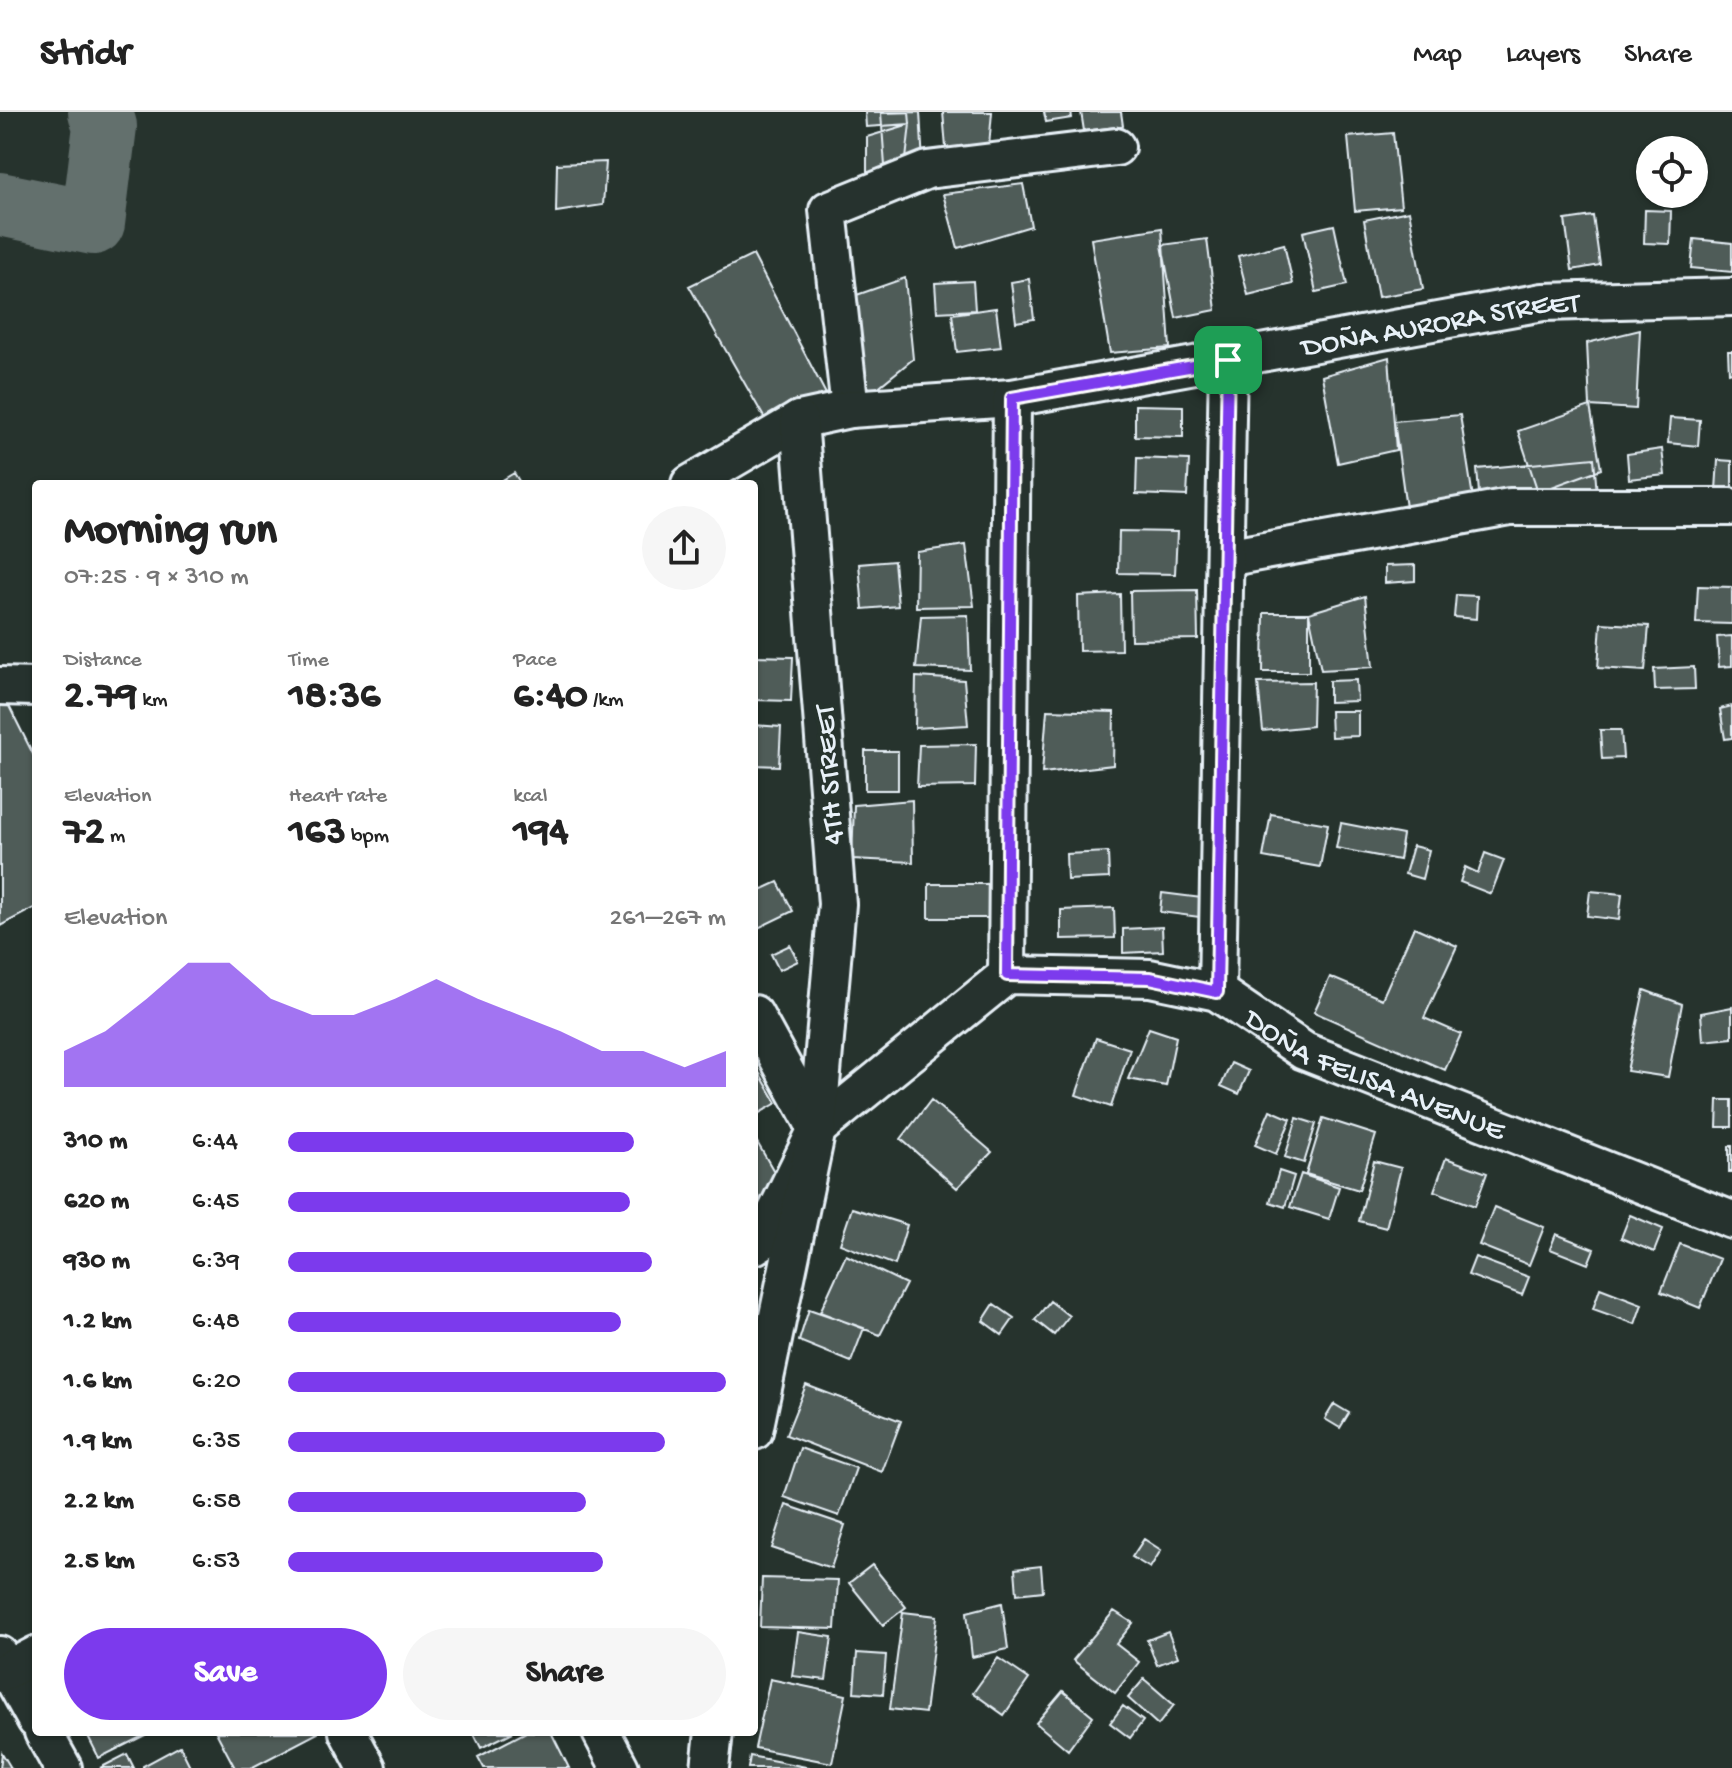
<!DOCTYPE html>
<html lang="en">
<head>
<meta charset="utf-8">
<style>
  :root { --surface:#fff; --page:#f6f6f6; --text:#222; --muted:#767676; --line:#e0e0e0; --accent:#7c3aed }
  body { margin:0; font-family:"Gochi Hand",sans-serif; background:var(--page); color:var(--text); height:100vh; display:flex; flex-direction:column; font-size:30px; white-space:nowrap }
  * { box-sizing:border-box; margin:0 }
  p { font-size:26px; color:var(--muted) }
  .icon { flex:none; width:44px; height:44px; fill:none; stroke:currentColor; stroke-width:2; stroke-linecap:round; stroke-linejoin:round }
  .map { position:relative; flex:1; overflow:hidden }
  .side { position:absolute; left:32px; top:368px; width:726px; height:1256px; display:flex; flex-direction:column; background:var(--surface); border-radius:8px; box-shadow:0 2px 6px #0004 }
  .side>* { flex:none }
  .fabs { position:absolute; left:1636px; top:24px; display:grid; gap:16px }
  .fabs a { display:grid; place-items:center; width:72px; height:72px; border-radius:50%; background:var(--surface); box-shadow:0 2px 6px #0004; font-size:40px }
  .pin { position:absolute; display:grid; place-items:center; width:68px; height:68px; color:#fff; margin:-34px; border-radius:16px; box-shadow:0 4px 12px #0006 }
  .round { display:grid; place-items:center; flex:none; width:84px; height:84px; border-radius:42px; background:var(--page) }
  .overview { display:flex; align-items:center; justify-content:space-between; height:136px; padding:0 32px }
  h1 { font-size:44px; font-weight:800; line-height:60px }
  .metrics { display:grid; grid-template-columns:repeat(3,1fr); gap:12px; height:136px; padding:8px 32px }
  .metrics div { display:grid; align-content:center }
  .metrics b { font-size:40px; font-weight:800 }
  .metrics small { font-size:22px; font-weight:400 }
  .metrics p { font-size:22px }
  .chart { height:224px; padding:16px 32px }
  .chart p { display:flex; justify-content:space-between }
  .chart svg { width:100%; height:144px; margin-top:8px; fill:var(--accent); opacity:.7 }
  .cta { display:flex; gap:16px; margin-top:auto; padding:16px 32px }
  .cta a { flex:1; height:92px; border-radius:48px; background:var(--accent); color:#fff; font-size:32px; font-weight:800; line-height:92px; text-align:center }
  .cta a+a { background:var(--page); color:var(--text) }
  ul { padding:0 32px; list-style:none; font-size:26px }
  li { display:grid; grid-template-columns:128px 96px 1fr; align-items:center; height:60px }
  li i { height:20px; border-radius:10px; background:var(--accent) }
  header { display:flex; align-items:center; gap:48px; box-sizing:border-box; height:112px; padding:0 40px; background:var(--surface); border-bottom:2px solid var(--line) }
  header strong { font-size:38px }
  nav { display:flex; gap:44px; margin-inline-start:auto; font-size:28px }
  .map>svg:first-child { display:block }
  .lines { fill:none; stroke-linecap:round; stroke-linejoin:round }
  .river { stroke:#636f6d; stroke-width:64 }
  .building { fill:#505c59; stroke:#e8f1f8; stroke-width:2 }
  .minor-casing { stroke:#e8f1f8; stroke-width:42 }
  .minor { stroke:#26332d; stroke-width:36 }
  .route-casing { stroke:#fff; stroke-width:16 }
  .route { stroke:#7c3aed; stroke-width:10 }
  .labels { text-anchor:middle; stroke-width:8; stroke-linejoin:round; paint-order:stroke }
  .street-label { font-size:30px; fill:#e8f1f8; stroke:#26332d }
</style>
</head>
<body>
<header>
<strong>Stridr</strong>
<nav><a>Map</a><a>Layers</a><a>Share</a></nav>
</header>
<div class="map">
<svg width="1732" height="1656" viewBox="0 0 1732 1656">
  <rect width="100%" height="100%" fill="#26332d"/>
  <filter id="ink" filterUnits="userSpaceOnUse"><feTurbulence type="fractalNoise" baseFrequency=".0125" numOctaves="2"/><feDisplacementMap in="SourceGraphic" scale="16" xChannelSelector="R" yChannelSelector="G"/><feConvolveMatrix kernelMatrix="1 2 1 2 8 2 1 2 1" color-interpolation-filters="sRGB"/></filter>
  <g filter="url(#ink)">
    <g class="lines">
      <!-- river -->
      <path class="river" d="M0 92 93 111 105 14 100 0"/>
    </g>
    <!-- building -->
    <path class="building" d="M865 0H909L910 12 866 15Z
      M920 0 923 51 885 54 881 1Z
      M943 0H992L988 45 947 48Z
      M1044 0H1071L1072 6 1046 10Z
      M1081 0H1121L1123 14 1084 19Z
      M910 12 905 56 867 62V25Z
      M1393 21 1401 95 1355 99 1348 25Z
      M606 50 603 93 556 100 557 52Z
      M1023 72 1031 114 958 136 943 82Z
      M1645 98 1671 99 1670 132 1644 131Z
      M1409 99 1423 177 1378 185 1364 108Z
      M1593 104 1600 153 1572 158 1565 108Z
      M1334 113 1347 173 1316 180 1303 120Z
      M1162 116 1170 236 1110 241 1091 127Z
      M1207 127 1216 198 1176 206 1162 133Z
      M1694 127 1732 131V160L1691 156Z
      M1284 132 1293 172 1248 183 1238 144Z
      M753 143 827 284 765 307 689 174Z
      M905 166 913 247 866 285 851 185Z
      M1029 167 1034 207 1016 210 1011 170Z
      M973 169 975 198 937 200 935 171Z
      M996 196 1001 235 957 240 952 202Z
      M1640 218 1636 297 1590 294 1587 231Z
      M1728 239H1732V260L1729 261Z
      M1389 245 1396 338 1338 351 1322 264Z
      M1135 293 1183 294V325L1135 324Z
      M1590 294 1601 357 1538 380 1518 319Z
      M1460 303 1474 392 1407 403 1394 309Z
      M1670 306 1700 308 1698 334 1668 331Z
      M1662 337 1665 363 1629 367 1627 342Z
      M1137 346 1189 348 1187 384 1136 382Z
      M1594 346 1597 382 1480 393 1477 357Z
      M1718 348 1732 349V379L1716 378Z
      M514 361 521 372H496Z
      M1119 419 1177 420 1175 462 1118 461Z
      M966 433 974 494 916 495 917 440Z
      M894 449 898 494 863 497 859 452Z
      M1415 453V469L1385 471V454Z
      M1698 474 1732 475V512L1696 511Z
      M1197 478 1198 527 1131 528 1130 479Z
      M1120 482 1121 538 1079 539 1078 484Z
      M1456 483 1477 484 1476 507 1454 505Z
      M1365 484 1373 555 1321 558 1309 501Z
      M1264 501H1309V560H1263Z
      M968 503 970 558 916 556 921 504Z
      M1601 511 1649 514 1645 559 1598 556Z
      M1732 524V554L1719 555 1717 525Z
      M754 544 793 545 791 589 754 588Z
      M1694 555 1695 577 1655 578 1654 557Z
      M916 565 964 568 968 613 915 616Z
      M1356 568 1357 589 1329 590V569Z
      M1313 570 1312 614 1263 619 1258 571Z
      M4 584 36 648V795L0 814V586Z
      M1732 594V626L1725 627 1720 597Z
      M1047 598 1114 600 1113 653 1042 661Z
      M1330 599H1358V624L1331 625Z
      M754 613 781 615 779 654 754 653Z
      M1600 618H1621L1623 646 1602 647Z
      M976 632 975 674 917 675 919 633Z
      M865 639H898V678H865Z
      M912 688 913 750 852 747 854 693Z
      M1271 702 1328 712 1320 755 1263 745Z
      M1341 711 1403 723 1399 748 1336 736Z
      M1413 734 1429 738 1422 767 1405 762Z
      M1108 740 1109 766 1067 768 1066 742Z
      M1485 741 1504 748 1491 782 1460 770 1465 755 1478 761Z
      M778 770 793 799 754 818V781Z
      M929 772H990V806H929Z
      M1590 779 1622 782 1619 808 1587 804Z
      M1162 781 1210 787 1207 806 1160 800Z
      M1114 796 1115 826 1061 827V798Z
      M1162 815 1163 839 1123 841V817Z
      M1414 815 1457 834 1424 906 1461 922 1445 958 1314 900 1330 865 1382 887Z
      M790 833 798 849 779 858 771 842Z
      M1644 878 1682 892 1668 965 1627 959Z
      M1732 895V926L1703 929 1701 901Z
      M1149 916 1176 925 1166 974 1128 967Z
      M1096 926 1130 937 1111 995 1076 983Z
      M1231 951 1249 959 1239 982 1221 974Z
      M754 952 777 991 754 1004Z
      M931 988 992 1040 957 1076 901 1027Z
      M1718 988H1732V1015H1717Z
      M1270 998 1291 1007 1276 1042 1255 1033Z
      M1297 1006 1316 1012 1304 1051 1285 1045Z
      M1323 1006 1376 1023 1359 1078 1306 1062Z
      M754 1025 783 1075 754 1092Z
      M1729 1034H1732V1060H1729Z
      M1446 1046 1487 1061 1475 1094 1434 1079Z
      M1374 1049 1401 1056 1386 1116 1359 1109Z
      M1279 1059 1294 1064 1285 1095 1270 1090Z
      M1301 1062 1339 1075 1329 1107 1290 1095Z
      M1494 1095 1544 1115 1529 1153 1479 1133Z
      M852 1096 907 1113 895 1153 840 1132Z
      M1630 1103 1663 1117 1654 1140 1621 1126Z
      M1556 1122 1594 1137 1588 1152 1550 1137Z
      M1680 1132 1720 1147 1700 1196 1661 1180Z
      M846 1143 906 1172 880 1223 820 1200Z
      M1475 1145 1529 1165 1522 1183 1468 1163Z
      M1600 1176 1642 1192 1635 1212 1593 1197Z
      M1050 1189 1069 1204 1054 1223 1035 1208Z
      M994 1192 1014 1206 1002 1223 983 1209Z
      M809 1197 864 1216 851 1250 799 1229Z
      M806 1273 901 1309 882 1360 786 1323Z
      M1334 1292 1349 1301 1340 1316 1325 1307Z
      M800 1336 856 1356 839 1404 784 1385Z
      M786 1393 845 1413 831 1456 772 1436Z
      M1144 1427 1161 1438 1150 1456 1132 1445Z
      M872 1453 906 1495 883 1513 849 1471Z
      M1041 1454 1043 1479 1017 1482 1015 1457Z
      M762 1466 838 1468 835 1517 760 1515Z
      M1002 1491 1008 1537 972 1545 967 1500Z
      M1114 1499 1133 1511 1116 1532 1139 1550 1115 1581 1073 1548Z
      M903 1500 937 1504 925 1601 890 1597Z
      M798 1520 832 1525 826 1568 792 1564Z
      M1168 1520 1178 1545 1157 1553 1147 1528Z
      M857 1541 886 1543 883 1582 854 1580Z
      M998 1546 1029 1567 1004 1603 973 1581Z
      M770 1567 846 1583 832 1651 755 1636Z
      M1144 1567 1174 1593 1158 1613 1128 1586Z
      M1063 1579 1093 1604 1068 1638 1036 1611Z
      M1123 1594 1143 1609 1130 1626 1110 1611Z
      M86 1620H143L145 1623 99 1646Z
      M216 1620H318V1621L251 1656H235Z
      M473 1620H513L481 1636Z
      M526 1620H551L569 1656H484L478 1645Z
      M180 1634 191 1656H143V1654Z
      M2 1641 11 1656H0Z
      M127 1642 134 1656H100Z
      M750 1644 811 1656H748Z"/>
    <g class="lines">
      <defs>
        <g id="minor">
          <path d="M850 297 828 98 927 58 1116 35"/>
          <path id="s1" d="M690 372 799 308 850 297 1012 286 1543 190 1732 185"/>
          <path d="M1225 446 1510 395H1730"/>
          <path d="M0 574 36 575"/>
          <path d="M1007 863 1012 286"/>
          <path d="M1217 880 1228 248"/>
          <path d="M754 902 817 1017"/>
          <path id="s2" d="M754 1134 762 1129 817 1017 1007 863 1150 866 1217 880 1304 939 1732 1108"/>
          <path d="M754 1319 817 1017 837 792 799 308"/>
          <path d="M0 1543 36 1608"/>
          <path d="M0 1562 36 1543"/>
          <path d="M43 1620 63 1656"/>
          <path d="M348 1620 367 1656"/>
          <path d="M601 1620 620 1656"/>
          <path d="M710 1656 714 1620"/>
        </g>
      </defs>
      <!-- minor casing -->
      <use href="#minor" class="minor-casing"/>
      <!-- minor -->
      <use href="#minor" class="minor"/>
    </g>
  </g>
  <g class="lines" filter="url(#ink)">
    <defs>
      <path id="route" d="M1228 248 1217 880 1150 866 1007 863 1012 286Z"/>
    </defs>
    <!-- route casing -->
    <use href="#route" class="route-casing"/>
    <!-- route -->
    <use href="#route" class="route"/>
  </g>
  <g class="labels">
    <!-- street labels -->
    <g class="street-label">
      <text dy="10" stroke="none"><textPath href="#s1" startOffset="776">DOÑA AURORA STREET</textPath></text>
      <text transform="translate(827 663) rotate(-94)" y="10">4TH STREET</text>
      <text dy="10" stroke="none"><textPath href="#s2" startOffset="770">DOÑA FELISA AVENUE</textPath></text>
    </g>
  </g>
</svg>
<div class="fabs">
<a><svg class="icon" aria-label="locate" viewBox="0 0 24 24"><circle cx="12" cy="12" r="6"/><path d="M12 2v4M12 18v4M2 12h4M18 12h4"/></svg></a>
</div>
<div class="pin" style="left:1228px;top:248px;background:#1e9e55"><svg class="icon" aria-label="arrive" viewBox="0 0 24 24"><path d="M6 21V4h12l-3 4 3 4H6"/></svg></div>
<section class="side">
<div class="overview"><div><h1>Morning run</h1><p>07:25 · 9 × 310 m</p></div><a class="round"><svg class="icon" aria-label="share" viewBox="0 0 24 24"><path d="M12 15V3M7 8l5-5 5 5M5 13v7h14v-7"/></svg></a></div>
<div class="metrics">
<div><p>Distance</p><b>2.79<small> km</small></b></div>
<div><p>Time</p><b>18:36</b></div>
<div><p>Pace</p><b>6:40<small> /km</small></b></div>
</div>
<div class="metrics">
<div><p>Elevation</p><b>72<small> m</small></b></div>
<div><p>Heart rate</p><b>163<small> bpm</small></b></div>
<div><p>kcal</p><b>194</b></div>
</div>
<div class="chart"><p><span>Elevation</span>261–267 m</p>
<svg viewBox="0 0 160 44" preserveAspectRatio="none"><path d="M0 44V33L10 27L20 17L30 6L40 6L50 17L60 22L70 22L80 17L90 11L100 17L110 22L120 27L130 33L140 33L150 38L160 33V44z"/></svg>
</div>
<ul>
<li><b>310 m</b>6:44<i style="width:79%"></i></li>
<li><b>620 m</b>6:45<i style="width:78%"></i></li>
<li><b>930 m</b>6:39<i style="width:83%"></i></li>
<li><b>1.2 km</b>6:48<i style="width:76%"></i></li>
<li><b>1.6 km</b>6:20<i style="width:100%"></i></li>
<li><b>1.9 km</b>6:35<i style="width:86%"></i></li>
<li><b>2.2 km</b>6:58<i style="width:68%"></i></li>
<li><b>2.5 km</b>6:53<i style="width:72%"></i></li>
</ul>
<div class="cta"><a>Save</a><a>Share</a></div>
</section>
</div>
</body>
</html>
